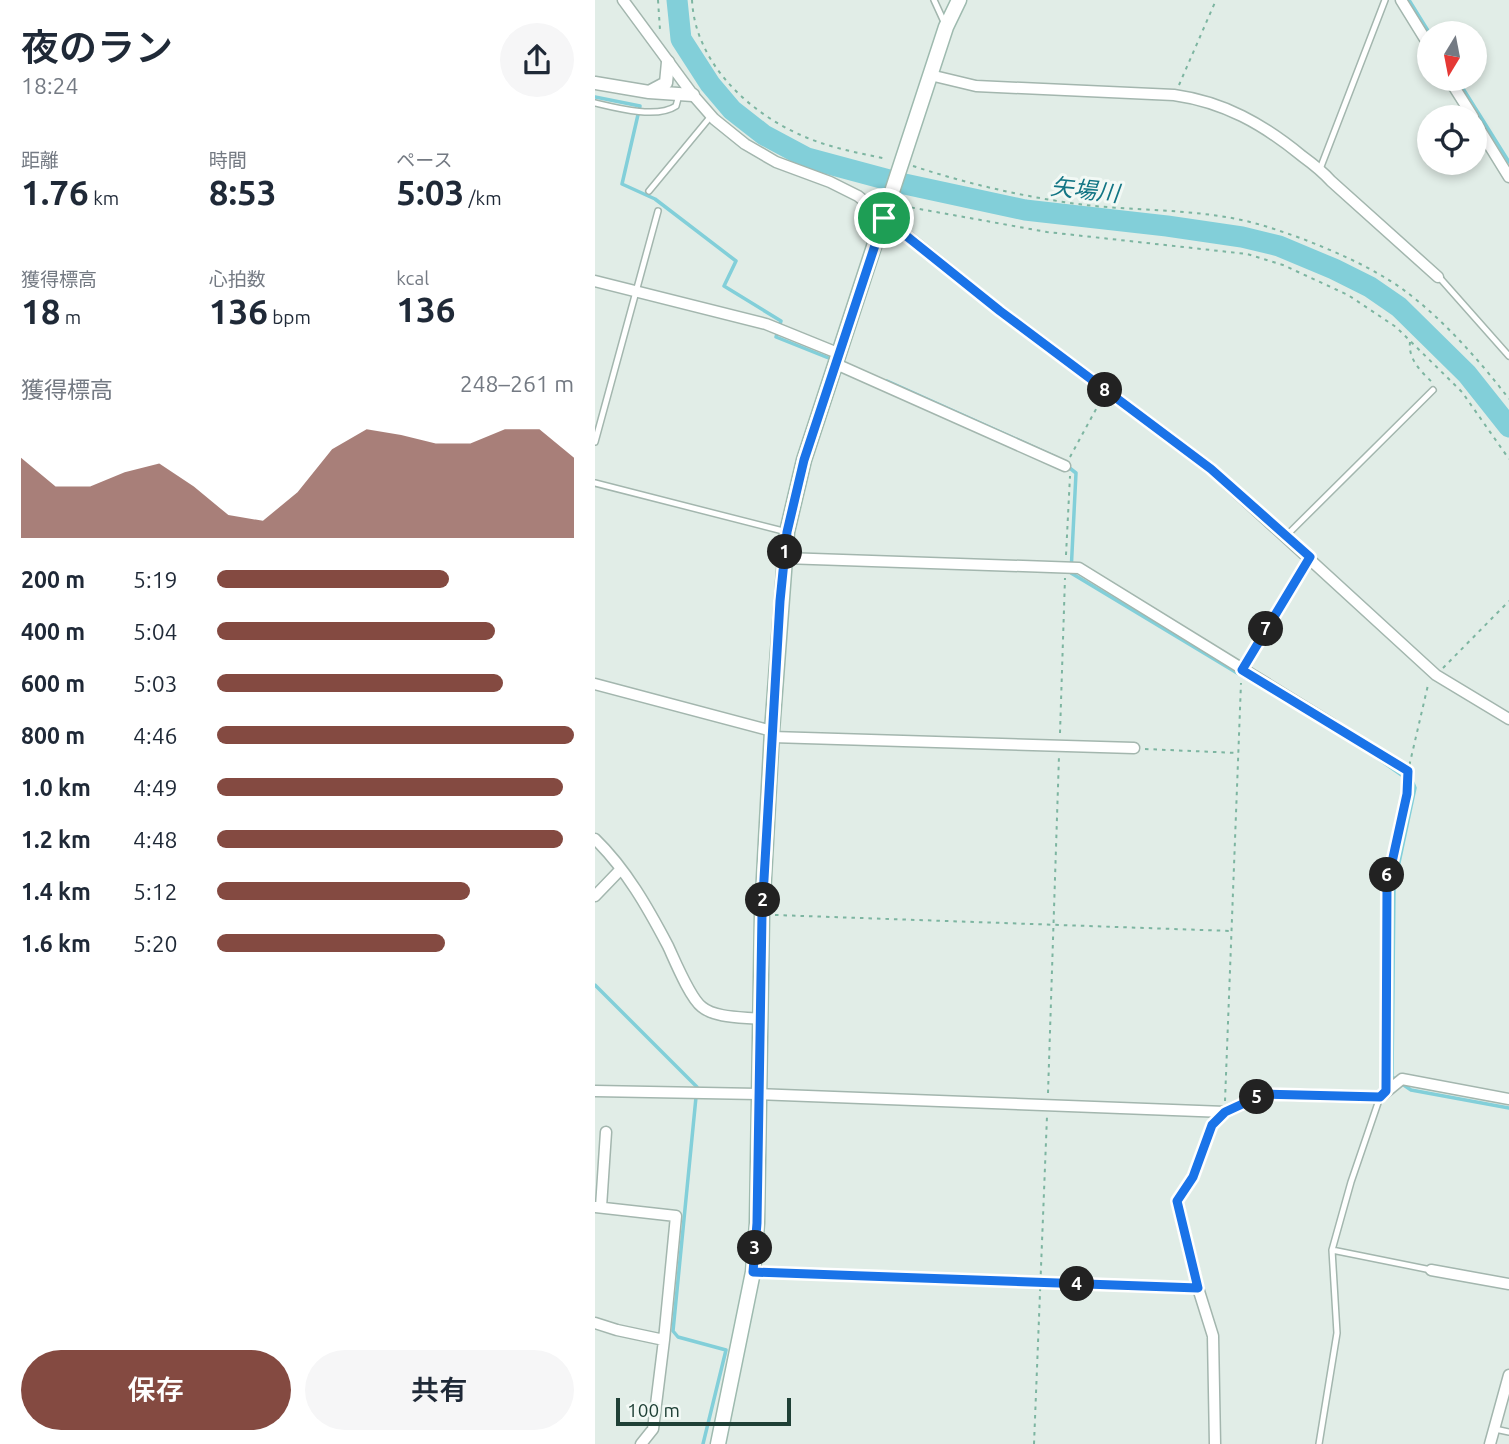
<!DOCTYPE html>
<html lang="ja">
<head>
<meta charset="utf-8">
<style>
  :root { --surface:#fff; --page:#f6f6f7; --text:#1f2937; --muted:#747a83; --accent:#844a41 }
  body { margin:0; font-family:Ubuntu,"Noto Sans JP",sans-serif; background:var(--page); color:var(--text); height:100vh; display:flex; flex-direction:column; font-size:26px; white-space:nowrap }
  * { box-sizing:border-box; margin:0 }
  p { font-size:23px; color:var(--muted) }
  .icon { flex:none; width:38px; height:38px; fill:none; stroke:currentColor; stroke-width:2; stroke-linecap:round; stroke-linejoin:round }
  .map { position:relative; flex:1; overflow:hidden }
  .details { display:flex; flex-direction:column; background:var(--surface); width:595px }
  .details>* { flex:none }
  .needle { width:46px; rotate:190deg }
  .buttons { position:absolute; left:822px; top:21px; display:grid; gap:14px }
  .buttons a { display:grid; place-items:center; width:70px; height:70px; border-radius:50%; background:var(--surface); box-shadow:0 4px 10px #0003; font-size:35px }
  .scale { position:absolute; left:21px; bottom:18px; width:175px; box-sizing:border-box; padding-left:7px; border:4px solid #1f4036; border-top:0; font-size:19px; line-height:24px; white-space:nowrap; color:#1f4036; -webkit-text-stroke:5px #f2f9f5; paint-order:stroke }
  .pin { position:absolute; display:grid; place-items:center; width:60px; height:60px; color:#fff; margin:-30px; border:4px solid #fff; border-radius:50%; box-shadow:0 2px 7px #0007 }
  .km { position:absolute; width:35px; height:35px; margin:-18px; border-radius:50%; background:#222; color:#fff; font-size:19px; line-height:35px; text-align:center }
  .round { display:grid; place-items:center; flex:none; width:74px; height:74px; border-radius:37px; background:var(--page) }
  .head { display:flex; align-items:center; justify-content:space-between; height:119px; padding:0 21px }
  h1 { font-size:38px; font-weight:600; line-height:52px }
  .stats { display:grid; grid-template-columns:repeat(3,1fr); gap:10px; height:119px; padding:7px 21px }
  .stats div { display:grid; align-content:center }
  .stats b { font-size:35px; font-weight:600 }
  .stats small { font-size:19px; font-weight:400 }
  .stats p { font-size:19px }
  .chart { height:196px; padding:14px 21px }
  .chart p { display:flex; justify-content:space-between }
  .chart svg { width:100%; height:126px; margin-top:7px; fill:var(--accent); opacity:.7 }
  .cta { display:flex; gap:14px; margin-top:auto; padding:14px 21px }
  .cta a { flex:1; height:80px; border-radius:42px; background:var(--accent); color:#fff; font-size:28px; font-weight:600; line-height:80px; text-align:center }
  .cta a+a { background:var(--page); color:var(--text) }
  ul { padding:0 21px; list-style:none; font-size:23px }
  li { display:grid; grid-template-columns:112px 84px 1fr; align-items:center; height:52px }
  li i { height:18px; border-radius:9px; background:var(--accent) }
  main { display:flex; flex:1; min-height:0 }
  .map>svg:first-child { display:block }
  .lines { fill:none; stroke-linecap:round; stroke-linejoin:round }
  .stream { stroke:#82cfd9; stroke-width:3.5 }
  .river { stroke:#82cfd9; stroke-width:21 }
  .service-casing { stroke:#a3b6ae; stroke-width:8 }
  .minor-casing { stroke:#a3b6ae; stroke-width:13 }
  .tertiary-casing { stroke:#a3b6ae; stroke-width:15 }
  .secondary-casing { stroke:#9ebaaf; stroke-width:17 }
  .path { stroke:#7db5a1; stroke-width:2; stroke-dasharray:3.5 5; stroke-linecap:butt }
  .service { stroke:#fff; stroke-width:5 }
  .minor { stroke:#fff; stroke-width:10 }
  .tertiary { stroke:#fff; stroke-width:12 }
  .secondary { stroke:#fff; stroke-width:14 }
  .route-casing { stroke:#fff; stroke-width:14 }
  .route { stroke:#1a73e8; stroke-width:9 }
  .labels { text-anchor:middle; stroke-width:6; stroke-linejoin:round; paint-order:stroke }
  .water-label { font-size:23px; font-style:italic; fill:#117584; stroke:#f2f9f5 }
</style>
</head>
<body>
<main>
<section class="details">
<div class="head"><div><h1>夜のラン</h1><p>18:24</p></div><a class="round"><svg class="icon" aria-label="share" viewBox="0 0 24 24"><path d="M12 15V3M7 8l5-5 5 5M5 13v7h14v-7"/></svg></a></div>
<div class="stats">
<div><p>距離</p><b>1.76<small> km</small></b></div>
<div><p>時間</p><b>8:53</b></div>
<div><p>ペース</p><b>5:03<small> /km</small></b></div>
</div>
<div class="stats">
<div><p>獲得標高</p><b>18<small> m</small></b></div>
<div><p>心拍数</p><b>136<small> bpm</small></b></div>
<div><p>kcal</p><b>136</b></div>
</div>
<div class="chart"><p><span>獲得標高</span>248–261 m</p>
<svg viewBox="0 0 160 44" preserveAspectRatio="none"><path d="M0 44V16L10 26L20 26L30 21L40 18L50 26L60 36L70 38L80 28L90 13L100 6L110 8L120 11L130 11L140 6L150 6L160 16V44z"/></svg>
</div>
<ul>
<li><b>200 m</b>5:19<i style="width:65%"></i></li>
<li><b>400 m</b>5:04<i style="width:78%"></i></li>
<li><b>600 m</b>5:03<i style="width:80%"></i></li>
<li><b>800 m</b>4:46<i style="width:100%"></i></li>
<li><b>1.0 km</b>4:49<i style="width:97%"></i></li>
<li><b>1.2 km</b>4:48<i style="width:97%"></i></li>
<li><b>1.4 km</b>5:12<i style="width:71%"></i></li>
<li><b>1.6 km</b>5:20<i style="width:64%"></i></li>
</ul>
<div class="cta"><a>保存</a><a>共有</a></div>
</section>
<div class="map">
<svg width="914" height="1444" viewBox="0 0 914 1444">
  <rect width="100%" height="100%" fill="#e1ede7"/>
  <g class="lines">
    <!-- stream -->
    <path class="stream" d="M814 0 835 34
      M862 79 914 162
      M0 97 45 106 27 184 60 199 141 261 129 286 186 321 181 337 236 359
      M292 381 461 457
      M472 466 481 473 476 573 692 703
      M735 728 768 748 818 783 820 788 799 886 797 1077 816 1090 914 1108
      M0 985 102 1087 78 1331 83 1337 131 1350 108 1444"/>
    <!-- river -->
    <path class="river" d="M82 0 86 39 115 84 137 110 169 135 212 158 305 183 430 210 572 226 647 237 684 246 739 269 775 287 804 307 872 374 914 427"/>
    <defs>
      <path id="service" d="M339 0 350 24
        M0 103C21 108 62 119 81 106L84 95
        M725 169 790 0
        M54 191 116 116
        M844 277 914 356
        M0 442 63 211
        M0 483 192 532
        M691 536 838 390
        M737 1250 836 1270
        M900 1429 914 1432
        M724 1444 742 1333 737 1250 756 1182 785 1097"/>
      <path id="minor" d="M28 0 98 95 119 119 150 144 181 162 235 182 263 196 405 311 616 469 841 675 914 719
        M806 0 835 47
        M335 75 381 86 579 95C629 102 668 124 707 156 718 164 727 171 736 181L843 277
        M854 79 878 117
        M880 122 914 177
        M0 281 171 324 245 354
        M241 364 470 466
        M189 558 484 568 737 724
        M0 684 177 731
        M177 737 539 748
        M0 839C31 869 53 908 73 946 80 961 95 998 107 1007 120 1018 148 1017 165 1019
        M0 896 26 869
        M0 1091 163 1094 630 1112
        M0 1207 81 1216 69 1340
        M6 1207 11 1132
        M836 1270 914 1284
        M0 1323 22 1330 69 1340 58 1429 46 1444
        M620 1444 618 1336 603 1288 582 1201 598 1177 617 1125 630 1112 669 1094 785 1097 807 1079 914 1099
        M895 1444 914 1375"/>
      <path id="tertiary" d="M0 83 54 92 98 95
        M54 92 71 83 73 62"/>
      <path id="secondary" d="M123 1444 158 1272 162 1223 167 914 177 731 192 532 209 460 351 27 364 0"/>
    </defs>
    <!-- service casing -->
    <use href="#service" class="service-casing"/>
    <!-- minor casing -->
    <use href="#minor" class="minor-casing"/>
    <!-- tertiary casing -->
    <use href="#tertiary" class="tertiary-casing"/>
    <!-- secondary casing -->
    <use href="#secondary" class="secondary-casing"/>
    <!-- path -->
    <path class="path" d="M63 0 65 30
      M97 0C100 63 154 113 208 136 235 148 264 153 292 159
      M584 85 621 0
      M318 166C376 185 438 199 499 206 543 210 588 210 631 217 657 221 683 230 708 239 736 250 764 262 789 277 834 303 883 358 914 399
      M308 206 452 232 652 254 688 265 753 295 801 327 867 392 914 459
      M815 342C813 358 825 371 836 381
      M475 457 506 400
      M471 555 475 476
      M654 658 709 567
      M848 668 914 601
      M745 729 812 770
      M465 733 470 578
      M550 749 642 753
      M180 915 636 931
      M791 1077 793 873 812 795 813 771 833 685
      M453 1093 464 756
      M630 1101 646 683
      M173 1273 590 1288
      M439 1444 452 1116"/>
    <!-- service -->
    <use href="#service" class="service"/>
    <!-- minor -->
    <use href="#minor" class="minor"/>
    <!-- tertiary -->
    <use href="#tertiary" class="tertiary"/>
    <!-- secondary -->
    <use href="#secondary" class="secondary"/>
  </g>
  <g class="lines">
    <defs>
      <path id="route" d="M289 218 405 311 616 469 715 557 647 670 813 771 812 794 792 885 791 1091 785 1097 669 1094 630 1112 617 1125 598 1177 582 1201 603 1288 158 1272 162 1223 167 914 185 601 192 532 209 460Z"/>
    </defs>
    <!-- route casing -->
    <use href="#route" class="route-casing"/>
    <!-- route -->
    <use href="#route" class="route"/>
  </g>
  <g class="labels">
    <!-- water labels -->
    <g class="water-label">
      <text transform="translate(490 190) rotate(6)" y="8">矢場川</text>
    </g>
  </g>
</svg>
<div class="buttons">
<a><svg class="needle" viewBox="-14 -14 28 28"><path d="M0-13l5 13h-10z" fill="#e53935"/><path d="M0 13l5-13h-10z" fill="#747a83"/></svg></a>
<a><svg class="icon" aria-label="locate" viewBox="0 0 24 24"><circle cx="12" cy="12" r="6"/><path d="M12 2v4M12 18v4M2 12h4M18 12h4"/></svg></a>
</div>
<div class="scale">100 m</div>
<div class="pin" style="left:289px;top:218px;background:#1e9e55"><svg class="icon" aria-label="arrive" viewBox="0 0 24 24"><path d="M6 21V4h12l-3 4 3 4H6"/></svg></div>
<b class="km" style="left:190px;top:552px">1</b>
<b class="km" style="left:168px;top:900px">2</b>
<b class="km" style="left:160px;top:1248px">3</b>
<b class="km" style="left:482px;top:1284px">4</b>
<b class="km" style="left:662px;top:1097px">5</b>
<b class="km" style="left:792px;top:875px">6</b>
<b class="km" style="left:671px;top:629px">7</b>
<b class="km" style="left:510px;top:390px">8</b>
</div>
</main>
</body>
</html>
